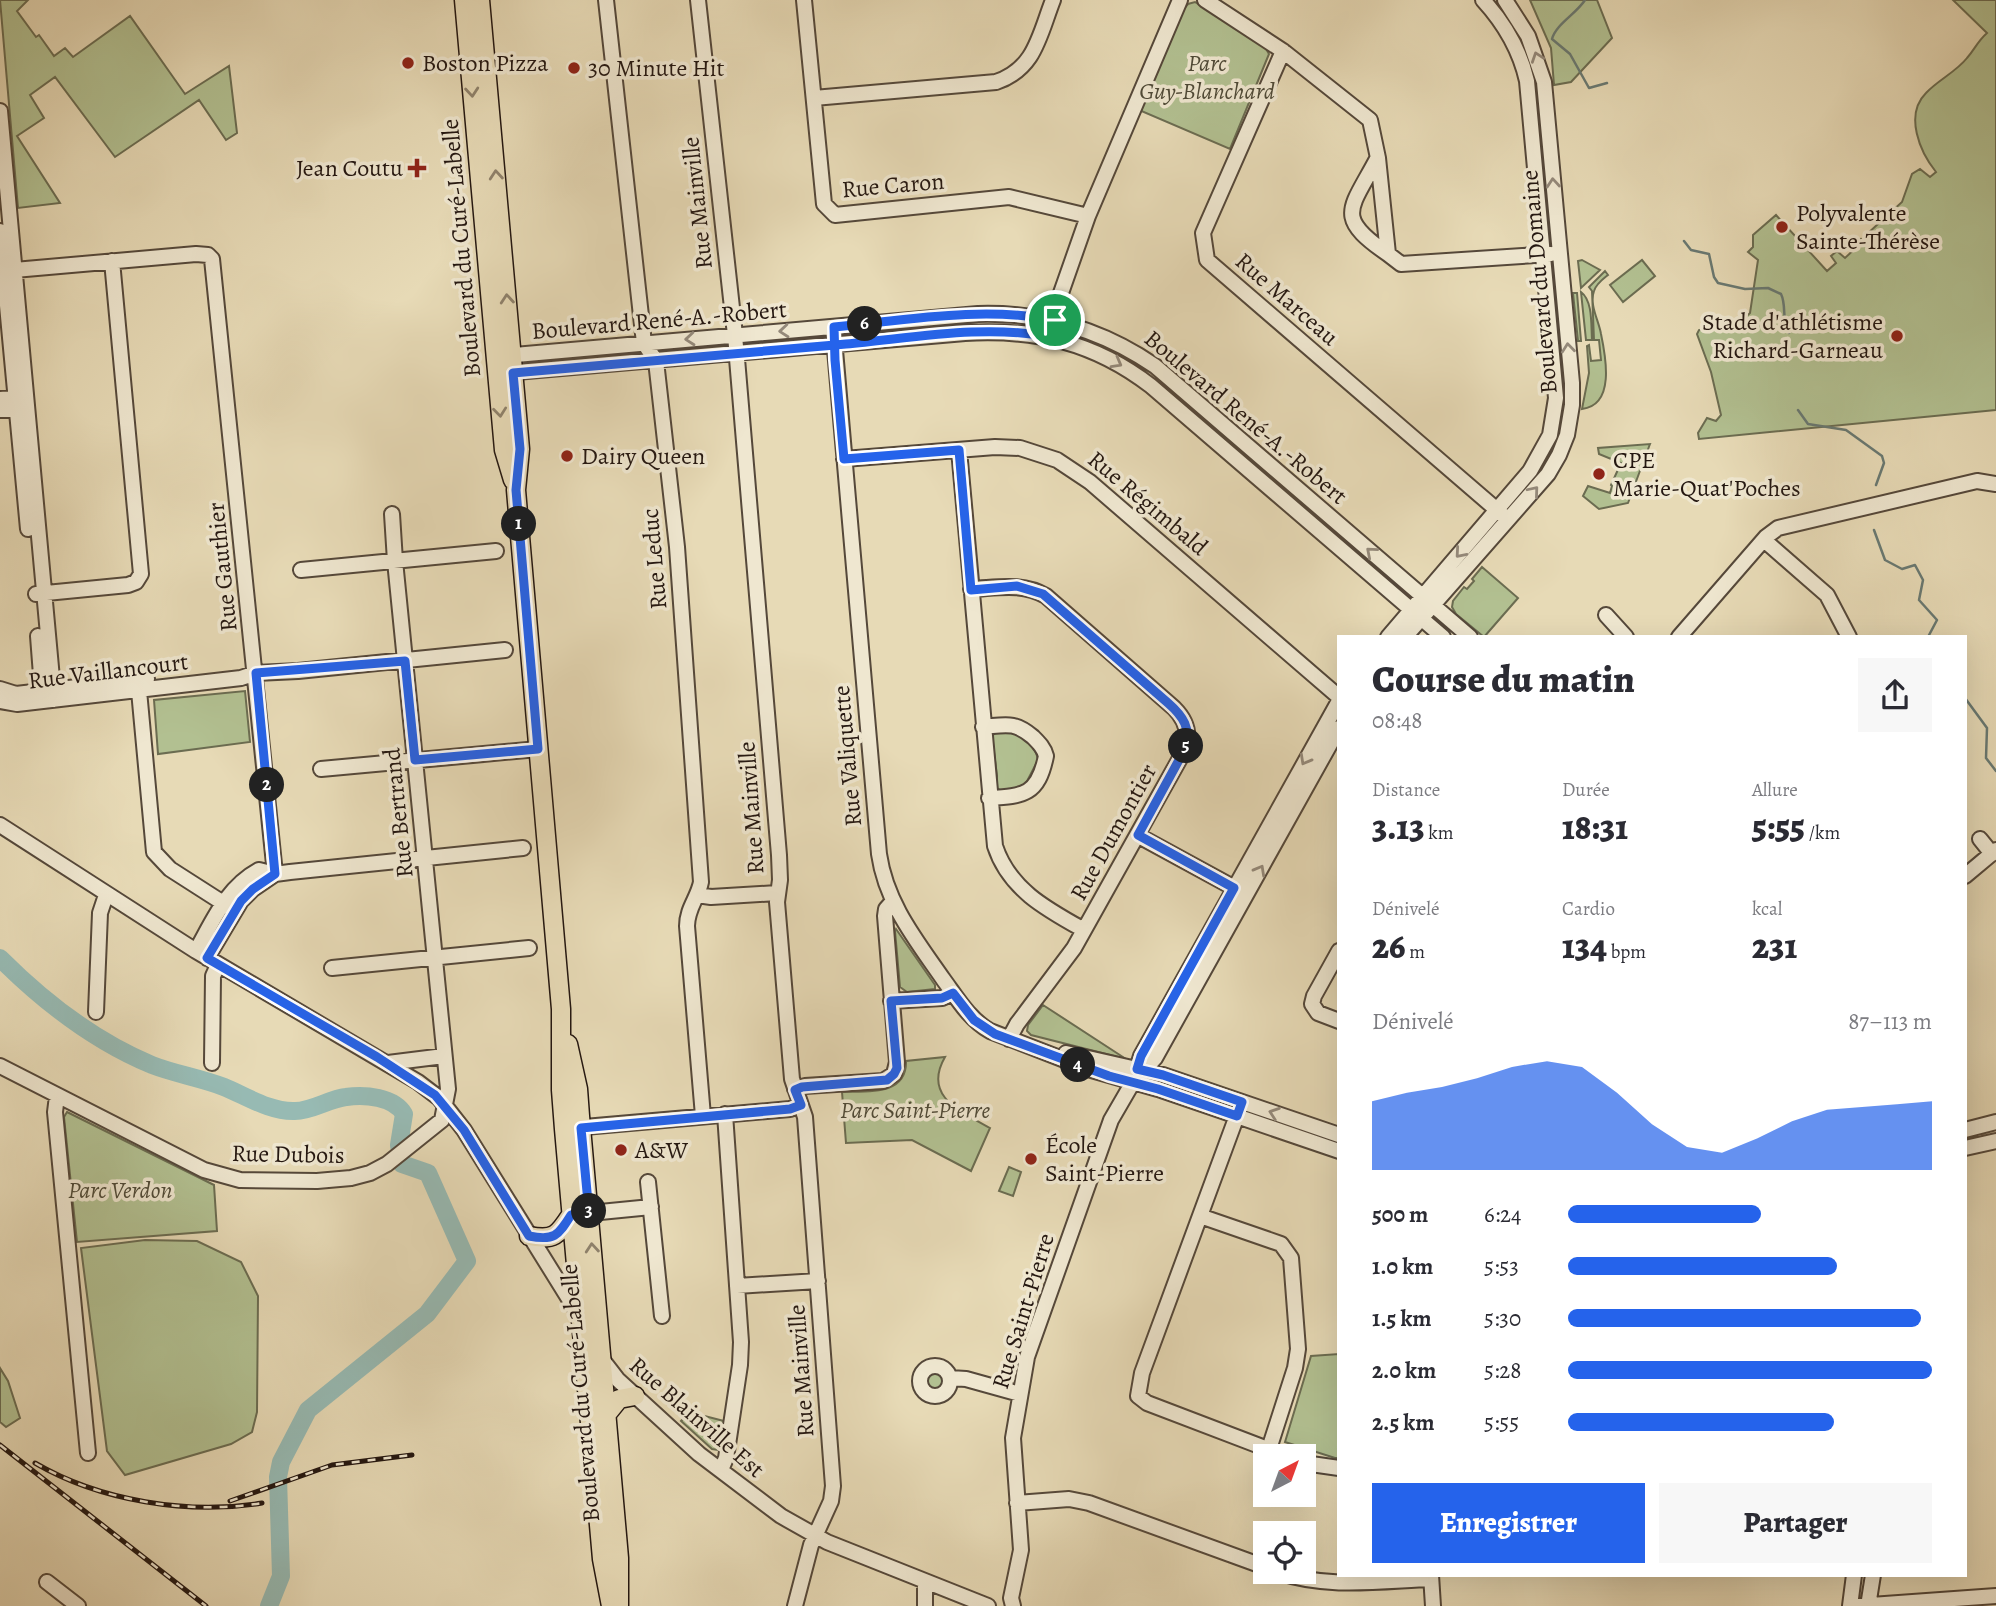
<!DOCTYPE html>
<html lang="fr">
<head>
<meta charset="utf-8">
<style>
  :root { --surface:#fff; --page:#f7f7f7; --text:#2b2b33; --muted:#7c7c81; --accent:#2563eb }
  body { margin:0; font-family:Alegreya,serif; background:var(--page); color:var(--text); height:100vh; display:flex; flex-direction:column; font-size:26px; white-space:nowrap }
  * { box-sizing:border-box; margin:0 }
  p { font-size:23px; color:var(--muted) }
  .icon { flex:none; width:38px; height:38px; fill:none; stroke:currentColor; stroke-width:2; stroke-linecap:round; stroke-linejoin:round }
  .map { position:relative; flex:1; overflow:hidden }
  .drawer { position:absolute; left:1337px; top:635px; width:630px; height:942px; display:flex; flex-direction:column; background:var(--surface); border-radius:0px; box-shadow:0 7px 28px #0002 }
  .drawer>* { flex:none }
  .needle { width:46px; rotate:41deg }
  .fabs { position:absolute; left:1253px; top:1444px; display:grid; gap:14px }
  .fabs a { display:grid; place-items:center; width:63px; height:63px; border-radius:0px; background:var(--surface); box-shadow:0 7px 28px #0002; font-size:35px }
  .pin { position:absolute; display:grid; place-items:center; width:60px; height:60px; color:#fff; margin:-30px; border:4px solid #fff; border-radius:50%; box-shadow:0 2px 7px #0007 }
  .km { position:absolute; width:35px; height:35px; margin:-18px; border-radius:50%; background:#222; color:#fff; font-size:19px; line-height:35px; text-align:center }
  .round { display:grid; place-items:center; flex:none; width:74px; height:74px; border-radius:0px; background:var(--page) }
  .overview { display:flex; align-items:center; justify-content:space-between; height:119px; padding:0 35px }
  h1 { font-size:38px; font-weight:800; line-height:52px }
  .stats { display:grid; grid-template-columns:repeat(3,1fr); gap:10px; height:119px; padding:7px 35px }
  .stats div { display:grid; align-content:center }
  .stats b { font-size:35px; font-weight:800 }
  .stats small { font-size:19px; font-weight:400 }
  .stats p { font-size:19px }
  .chart { height:196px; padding:14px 35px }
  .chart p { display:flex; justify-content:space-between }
  .chart svg { width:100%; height:126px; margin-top:7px; fill:var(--accent); opacity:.7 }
  .primary-button { display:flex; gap:14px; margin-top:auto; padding:14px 35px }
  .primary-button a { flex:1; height:80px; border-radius:0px; background:var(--accent); color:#fff; font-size:28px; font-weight:800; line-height:80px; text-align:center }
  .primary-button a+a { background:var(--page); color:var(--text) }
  ul { padding:0 35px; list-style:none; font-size:23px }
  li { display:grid; grid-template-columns:112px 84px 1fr; align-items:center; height:52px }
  li i { height:18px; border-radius:9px; background:var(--accent) }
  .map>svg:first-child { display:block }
  .green { fill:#b2c091; stroke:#6b6c51; stroke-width:2 }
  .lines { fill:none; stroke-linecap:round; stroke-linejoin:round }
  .stream { stroke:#697972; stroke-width:2.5 }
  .river { stroke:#97bab3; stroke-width:18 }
  .minor-casing { stroke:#55483a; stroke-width:18 }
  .major-casing { stroke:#241711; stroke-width:21 }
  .minor { stroke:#efe7d0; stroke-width:14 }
  .major { stroke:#e7dab6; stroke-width:18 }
  .rail-casing { stroke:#241711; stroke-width:5 }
  .rail { stroke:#efe7d0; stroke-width:2.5; stroke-dasharray:8; stroke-linecap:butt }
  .oneway { stroke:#94897a }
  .oneway2 { stroke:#8f826c }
  .route-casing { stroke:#fff; stroke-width:14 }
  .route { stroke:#2563eb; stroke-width:9 }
  .poi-dot { fill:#8f2418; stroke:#efe7d0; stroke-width:2.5 }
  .labels { text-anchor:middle; stroke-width:7; stroke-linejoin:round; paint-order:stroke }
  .poi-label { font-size:24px; fill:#241711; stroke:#efe7d0; text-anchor:start }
  .park-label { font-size:24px; font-style:italic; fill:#4f4a37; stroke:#efe7d0 }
  .street-label { font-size:24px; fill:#241711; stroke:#efe7d0 }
</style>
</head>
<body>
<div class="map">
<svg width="1996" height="1606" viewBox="0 0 1996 1606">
  <rect width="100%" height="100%" fill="#e7dab6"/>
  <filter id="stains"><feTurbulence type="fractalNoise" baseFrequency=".00286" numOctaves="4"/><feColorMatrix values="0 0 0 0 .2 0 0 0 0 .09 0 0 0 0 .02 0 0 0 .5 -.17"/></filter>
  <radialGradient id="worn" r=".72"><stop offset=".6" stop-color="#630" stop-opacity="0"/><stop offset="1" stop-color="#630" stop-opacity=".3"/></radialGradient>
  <!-- green -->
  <path class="green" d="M0 0H28L17 11 36 37 39 35 54 56 65 48 73 57 130 16 185 94 229 66 237 133 226 140 199 100 115 157 55 77 30 95 44 118 17 136 60 203 18 208Z
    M1530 0H1597L1612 38 1571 82 1554 85 1551 48Z
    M1953 0H1996V410L1699 439 1698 433 1707 418 1716 421 1721 415 1711 372 1697 334 1699 330 1742 320 1750 313 1758 260 1748 252 1753 247V235L1776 215 1827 271 1836 263 1831 256 1837 251 1845 258 1860 244 1858 242 1861 239 1864 242 1868 239 1866 235 1902 202 1912 174 1920 169 1930 177 1936 172C1920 152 1904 115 1926 93 1938 80 1956 72 1967 58 1975 49 1977 42 1987 33Z
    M1195 2 1265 47 1269 54 1230 149 1139 110 1182 11 1188 4Z
    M1582 260 1600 270 1581 288 1578 261Z
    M1642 260 1655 276 1623 302 1610 285Z
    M1605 271 1608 275C1603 279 1596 284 1594 291 1589 305 1599 321 1601 334 1606 358 1615 405 1582 409L1589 373 1587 346 1589 345 1591 361 1601 360 1599 340H1594L1592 291 1589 287Z
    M1581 292C1593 301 1591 325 1592 340H1586Z
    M1573 293H1577L1581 341H1578Z
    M1650 444 1628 503 1599 509 1583 496 1588 486 1610 493 1612 486 1611 485 1621 463 1599 454 1598 448Z
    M1482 567 1518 598 1484 637 1456 614 1452 607 1453 601 1464 587 1467 589 1474 581 1472 579Z
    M245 691 250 742 158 754 154 700Z
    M1009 731C1023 735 1036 746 1038 760L1024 787 1002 791 996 788 997 776 992 736 995 733Z
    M896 929 935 985V989L907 992 900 987 895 931Z
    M1043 1005 1126 1059 1031 1035 1027 1031 1028 1025Z
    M945 1057C922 1097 962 1112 990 1128L971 1171 912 1140 846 1143 842 1092C867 1091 907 1096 906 1061Z
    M67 1112 214 1185 217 1231 77 1242 64 1117Z
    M1009 1167 1021 1172 1013 1196 999 1191Z
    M145 1240 197 1241 241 1262 258 1296 257 1412 252 1432 231 1444 125 1475 107 1451 81 1248Z
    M1339 1354V1458H1335L1285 1442 1311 1356Z
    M0 1368 8 1381 20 1418 6 1427 0 1422Z
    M927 1381a8 8 0 1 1 16 0a8 8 0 1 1-16 0Z
    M689 1412 724 1421 721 1446 718 1450 712 1449 681 1421Z"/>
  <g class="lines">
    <!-- stream -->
    <path class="stream" d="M1585 0C1576 14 1556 24 1552 39L1570 54 1589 88 1607 83
      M1684 241 1691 250 1709 254 1714 277 1718 283 1745 289 1768 288 1781 294C1787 306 1781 320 1789 333
      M1798 410 1808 424 1846 430 1882 456 1884 463 1876 485
      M1874 530 1885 560 1902 569 1915 565 1923 580 1919 600 1937 620 1928 637
      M1965 698 1987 728 1986 758 1996 771"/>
    <!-- river -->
    <path class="river" d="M0 958C44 1002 94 1041 152 1065 175 1074 201 1078 224 1087 246 1096 270 1112 295 1111 312 1111 329 1099 346 1097 365 1094 394 1097 404 1114L399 1145 402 1164 428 1173 467 1261 427 1314 308 1410 281 1462 278 1477 281 1576 269 1606"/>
    <defs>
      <path id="minor" d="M606 0 644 343 656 361 677 547 701 882C698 898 687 908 687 926L703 1116
        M698 0 735 335 779 855 780 880 777 902 792 1079 805 1117 833 1486 831 1501 811 1545 795 1606
        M804 0 824 204 835 215 1009 197 1088 216
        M1205 0 1283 51 1370 120 1378 158 1388 254 1401 264 1551 254
        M1283 51 1203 233 1207 260 1504 516
        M814 98 996 82C1035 69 1039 36 1053 0
        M0 111 54 700
        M1377 159C1350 210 1334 217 1388 254
        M0 231 28 529
        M3 271 196 254 208 255 212 259 275 874
        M833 327 879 854C886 903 916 940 943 979 957 998 969 1019 990 1031L1088 1069 1158 1089 1339 1151
        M1053 328 1061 293 1088 216 1180 0
        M504 356 978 314C1043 312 1101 329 1155 366L1470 637
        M506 373 965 333C1036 329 1094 342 1151 386L1443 637
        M0 399 24 397
        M0 410 25 408
        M959 450 995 846C1009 889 1046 909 1084 930
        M844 459 995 447 1020 448 1057 460 1090 482 1339 697
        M1764 540 1827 595 1849 637
        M301 570 496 551
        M971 589C997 588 1022 582 1046 596L1174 708C1187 721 1191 736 1183 753L1074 948 1017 1024 1009 1039
        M36 594 128 585 136 582 141 574 112 261
        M1606 615 1626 637
        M38 636 43 701
        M1388 637 1530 471 1550 435 1556 398 1527 81C1520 50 1505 24 1483 0
        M1405 637 1548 474 1559 455 1567 435 1572 405V383L1544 82 1528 36 1505 0
        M1679 637 1766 537 1778 528 1977 481 1996 484
        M138 680 154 852 170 869 234 910
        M0 689 16 694 147 679
        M0 701 17 704 241 678 256 673 298 671 505 650
        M983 727C1006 725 1014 721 1033 737 1039 743 1044 748 1046 756 1038 795 1024 796 989 798
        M321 769 538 749
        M0 825 196 951 418 1082 439 1098 464 1130 579 1315
        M1137 835 1240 891
        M1980 839 1992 854
        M1965 876 1996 850
        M697 895 711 897 777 893
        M196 951C213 921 226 888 259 870L275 874 290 872 523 848
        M1339 951 1314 996 1312 1004 1318 1013 1339 1021
        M207 958 241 901 253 889 275 874
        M332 968 529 948
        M891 1001 942 998 953 993
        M96 1012 100 913 106 895
        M1066 1053 1163 1075 1339 1135
        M212 1063 213 976 218 965
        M388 1063 444 1056
        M0 1066 204 1170 240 1180 317 1181 351 1178 370 1173 387 1164 442 1120 448 1089 395 561 392 514
        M1136 1079 1155 1058 1339 728
        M795 1089 805 1086 883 1081 894 1074 897 1062 885 916 886 909 893 901
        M57 1096 55 1112 88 1453
        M1242 1102 1142 1373 1138 1396 1147 1403 1286 1456
        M573 1128 790 1109 801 1105
        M1965 1130 1996 1122
        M1965 1148 1996 1141
        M648 1182 662 1316
        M580 1214 651 1207
        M1200 1216 1281 1244 1291 1258 1298 1349 1295 1368 1269 1449
        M737 1286 818 1281
        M601 1358 618 1380 699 1454 781 1516 827 1542 988 1606
        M920 1381a15 15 0 1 1 30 0a15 15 0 1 1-30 0Z
        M950 1378 966 1379 1020 1394
        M1304 1463 1339 1468
        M721 1470 726 1458 740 1365 741 1342 725 1114
        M1017 1503 1069 1499 1089 1503 1265 1567
        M1278 1572C1327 1589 1380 1581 1431 1579
        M1431 1575 1433 1606
        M47 1582 78 1606
        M925 1606V1582
        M1013 1606 1011 1598 1021 1550 1013 1438 1027 1357 1111 1120 1133 1082 1141 1056 1339 701
        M1850 1606 1854 1575
        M1857 1606 1996 1596
        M1868 1606 1873 1575"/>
      <path id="major" d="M464 0 504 450 513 480
        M480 0 520 449 516 490 561 1009V1090L564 1129 602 1559 611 1606
        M568 1044 578 1089 580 1116 619 1558V1606
        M529 1236C554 1241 558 1235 571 1215
        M606 1415 619 1399 635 1396"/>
    </defs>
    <!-- minor casing -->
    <use href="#minor" class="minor-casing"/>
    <!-- major casing -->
    <use href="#major" class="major-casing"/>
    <!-- minor -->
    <use href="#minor" class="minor"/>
    <!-- major -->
    <use href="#major" class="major"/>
    <defs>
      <path id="rail" d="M0 1445 206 1606
        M35 1463C100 1501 188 1515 262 1503
        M230 1501 332 1465 412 1455"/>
    </defs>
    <!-- rail casing -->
    <use href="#rail" class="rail-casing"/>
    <!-- rail -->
    <use href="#rail" class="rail"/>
  </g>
  <!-- one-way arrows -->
  <defs><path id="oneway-chevron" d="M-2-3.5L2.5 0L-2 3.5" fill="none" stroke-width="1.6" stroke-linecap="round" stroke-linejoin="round" transform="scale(1.75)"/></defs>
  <g class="oneway">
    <use href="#oneway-chevron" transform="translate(1537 57) rotate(-109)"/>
    <use href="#oneway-chevron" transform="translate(1553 183) rotate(-95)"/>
    <use href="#oneway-chevron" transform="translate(784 331) rotate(175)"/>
    <use href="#oneway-chevron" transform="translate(690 339) rotate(175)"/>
    <use href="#oneway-chevron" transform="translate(1568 348) rotate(-96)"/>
    <use href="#oneway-chevron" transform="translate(1117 363) rotate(29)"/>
    <use href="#oneway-chevron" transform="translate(1534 491) rotate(-50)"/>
    <use href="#oneway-chevron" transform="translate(1371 552) rotate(-139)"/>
    <use href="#oneway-chevron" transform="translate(1460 553) rotate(131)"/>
    <use href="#oneway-chevron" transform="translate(1305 760) rotate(119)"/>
    <use href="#oneway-chevron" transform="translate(1260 870) rotate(-61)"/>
    <use href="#oneway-chevron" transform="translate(1274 1113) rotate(-161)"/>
  </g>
  <g class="oneway2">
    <use href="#oneway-chevron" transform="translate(472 92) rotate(85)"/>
    <use href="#oneway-chevron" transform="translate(496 175) rotate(-95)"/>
    <use href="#oneway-chevron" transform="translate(507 299) rotate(-95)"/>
    <use href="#oneway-chevron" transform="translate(500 412) rotate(84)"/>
    <use href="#oneway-chevron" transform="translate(592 1248) rotate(-95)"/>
  </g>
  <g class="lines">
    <defs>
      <path id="route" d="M1055 320 1051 337C984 324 913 338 846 344L835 345 513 373 520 449 516 490 538 749 415 760 405 661 256 673 275 874 253 889 241 901 207 958 377 1057 435 1095 464 1130 529 1236C554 1241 558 1236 571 1215L589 1213 581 1128 790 1109 801 1105 795 1090 802 1087 887 1080 894 1074 897 1068 891 1001 942 998 953 993 974 1020 995 1034 1109 1076 1158 1089 1237 1116 1242 1102 1163 1075 1137 1069 1141 1056 1234 888 1138 835 1185 749C1192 729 1183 716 1168 703L1043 594 1017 586 971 590 959 450 844 459 835 360 834 327C906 320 983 306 1055 320"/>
    </defs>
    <!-- route casing -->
    <use href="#route" class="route-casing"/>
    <!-- route -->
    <use href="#route" class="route"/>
  </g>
  <!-- markers -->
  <g class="poi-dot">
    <circle cx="408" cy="63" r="7"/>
    <circle cx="574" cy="68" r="7"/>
    <path d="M413.5 157.5h7v7h7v7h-7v7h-7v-7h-7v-7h7z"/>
    <circle cx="1782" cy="227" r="7"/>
    <circle cx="1897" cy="336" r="7"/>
    <circle cx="567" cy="456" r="7"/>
    <circle cx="1599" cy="474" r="7"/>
    <circle cx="621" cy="1150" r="7"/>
    <circle cx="1031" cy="1159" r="7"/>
  </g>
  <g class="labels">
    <!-- poi labels -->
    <g class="poi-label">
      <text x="422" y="71">Boston Pizza</text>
      <text x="588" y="76">30 Minute Hit</text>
      <text x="403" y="176" text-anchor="end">Jean Coutu</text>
      <text x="1796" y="221">Polyvalente<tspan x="1796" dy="28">Sainte-Thérèse</tspan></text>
      <text x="1883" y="330" text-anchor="end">Stade d'athlétisme<tspan x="1883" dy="28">Richard-Garneau</tspan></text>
      <text x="581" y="464">Dairy Queen</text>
      <text x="1613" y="468">CPE<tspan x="1613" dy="28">Marie-Quat'Poches</tspan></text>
      <text x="1045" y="1153">École<tspan x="1045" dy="28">Saint-Pierre</tspan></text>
      <text x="635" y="1158">A&amp;W</text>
    </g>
    <!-- park labels -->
    <g class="park-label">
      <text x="1207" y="71">Parc<tspan x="1207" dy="28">Guy-Blanchard</tspan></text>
      <text x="915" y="1118">Parc Saint-Pierre</text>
      <text x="120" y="1198">Parc Verdon</text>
    </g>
    <!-- street labels -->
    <g class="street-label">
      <text transform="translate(893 185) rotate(-5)" y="8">Rue Caron</text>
      <text transform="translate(697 203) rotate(-96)" y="8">Rue Mainville</text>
      <text transform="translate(461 248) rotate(-95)" y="8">Boulevard du Curé-Labelle</text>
      <text transform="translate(1539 282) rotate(-95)" y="8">Boulevard du Domaine</text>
      <text transform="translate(1287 299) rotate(41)" y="8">Rue Marceau</text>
      <text transform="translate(659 320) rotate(-5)" y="8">Boulevard René-A.-Robert</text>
      <text transform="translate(1246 417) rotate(40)" y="8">Boulevard René-A.-Robert</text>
      <text transform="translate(1148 503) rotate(40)" y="8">Rue Régimbald</text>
      <text transform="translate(654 559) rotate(-95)" y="8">Rue Leduc</text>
      <text transform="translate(222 567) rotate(-96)" y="8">Rue Gauthier</text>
      <text transform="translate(108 671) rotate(-7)" y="8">Rue Vaillancourt</text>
      <text transform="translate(847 756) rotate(-95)" y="8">Rue Valiquette</text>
      <text transform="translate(751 808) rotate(-94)" y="8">Rue Mainville</text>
      <text transform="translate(398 813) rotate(-96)" y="8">Rue Bertrand</text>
      <text transform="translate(1113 832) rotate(-61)" y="8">Rue Dumontier</text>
      <text transform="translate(288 1154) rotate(1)" y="8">Rue Dubois</text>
      <text transform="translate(1023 1311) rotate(-73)" y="8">Rue Saint-Pierre</text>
      <text transform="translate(801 1371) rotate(-94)" y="8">Rue Mainville</text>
      <text transform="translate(580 1393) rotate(-95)" y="8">Boulevard du Curé-Labelle</text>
      <text transform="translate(697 1417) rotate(41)" y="8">Rue Blainville Est</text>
    </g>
  </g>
  <rect width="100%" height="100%" filter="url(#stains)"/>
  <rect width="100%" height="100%" fill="url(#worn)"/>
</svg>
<div class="fabs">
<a><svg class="needle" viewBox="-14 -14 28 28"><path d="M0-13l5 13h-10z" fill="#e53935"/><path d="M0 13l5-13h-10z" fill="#7c7c81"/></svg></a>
<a><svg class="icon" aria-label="locate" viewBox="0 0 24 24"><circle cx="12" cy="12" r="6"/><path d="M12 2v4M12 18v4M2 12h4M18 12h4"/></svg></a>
</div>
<div class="pin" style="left:1055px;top:320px;background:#1e9e55"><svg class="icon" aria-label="arrive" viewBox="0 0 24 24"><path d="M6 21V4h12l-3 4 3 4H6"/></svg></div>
<b class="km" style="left:519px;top:524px">1</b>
<b class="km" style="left:267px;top:785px">2</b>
<b class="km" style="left:589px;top:1211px">3</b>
<b class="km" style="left:1078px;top:1065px">4</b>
<b class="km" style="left:1186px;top:746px">5</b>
<b class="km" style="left:865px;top:324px">6</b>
<section class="drawer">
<div class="overview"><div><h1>Course du matin</h1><p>08:48</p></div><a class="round"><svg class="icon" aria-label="share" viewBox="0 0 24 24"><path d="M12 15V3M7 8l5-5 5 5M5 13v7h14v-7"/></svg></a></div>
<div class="stats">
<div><p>Distance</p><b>3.13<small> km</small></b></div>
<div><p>Durée</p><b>18:31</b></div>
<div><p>Allure</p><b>5:55<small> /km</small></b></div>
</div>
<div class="stats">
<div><p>Dénivelé</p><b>26<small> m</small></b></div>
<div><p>Cardio</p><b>134<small> bpm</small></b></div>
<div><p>kcal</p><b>231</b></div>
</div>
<div class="chart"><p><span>Dénivelé</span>87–113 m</p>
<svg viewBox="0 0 160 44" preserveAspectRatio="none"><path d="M0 44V20L10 17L20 15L30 12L40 8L50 6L60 8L70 17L80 28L90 36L100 38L110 33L120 27L130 23L140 22L150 21L160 20V44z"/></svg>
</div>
<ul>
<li><b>500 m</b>6:24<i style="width:53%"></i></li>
<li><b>1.0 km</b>5:53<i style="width:74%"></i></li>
<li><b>1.5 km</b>5:30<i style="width:97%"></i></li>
<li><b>2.0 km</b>5:28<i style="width:100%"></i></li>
<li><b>2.5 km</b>5:55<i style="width:73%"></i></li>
</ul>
<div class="primary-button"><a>Enregistrer</a><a>Partager</a></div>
</section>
</div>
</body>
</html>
